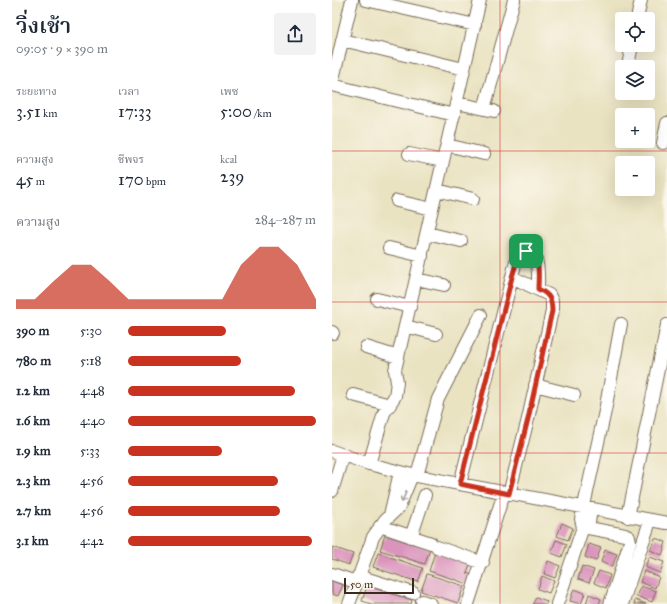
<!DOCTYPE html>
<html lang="th">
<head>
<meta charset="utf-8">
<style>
  :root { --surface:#fff; --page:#f2f2f3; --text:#1f2937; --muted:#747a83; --accent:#c8321e }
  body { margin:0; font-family:"IM FELL Great Primer","Noto Serif Thai",serif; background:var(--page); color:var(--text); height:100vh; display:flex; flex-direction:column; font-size:15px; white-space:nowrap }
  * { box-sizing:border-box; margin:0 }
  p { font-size:13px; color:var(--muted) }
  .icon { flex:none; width:22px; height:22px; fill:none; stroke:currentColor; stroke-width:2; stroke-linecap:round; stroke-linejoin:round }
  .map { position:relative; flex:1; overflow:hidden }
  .details { display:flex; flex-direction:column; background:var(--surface); width:332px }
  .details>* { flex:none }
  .controls { position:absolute; left:283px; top:12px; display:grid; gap:8px }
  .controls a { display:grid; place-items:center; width:40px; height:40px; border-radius:4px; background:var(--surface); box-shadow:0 4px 16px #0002; font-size:20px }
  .scale { position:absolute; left:12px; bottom:10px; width:70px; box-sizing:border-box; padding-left:4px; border:2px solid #3b2a1e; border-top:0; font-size:11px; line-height:14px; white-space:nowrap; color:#3b2a1e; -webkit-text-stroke:3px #fbf7ec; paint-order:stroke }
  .pin { position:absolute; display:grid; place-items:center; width:34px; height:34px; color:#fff; margin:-17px; border-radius:8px; box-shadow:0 2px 6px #0006 }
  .round { display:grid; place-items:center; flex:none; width:42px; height:42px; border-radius:4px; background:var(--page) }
  .headline { display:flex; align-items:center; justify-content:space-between; height:68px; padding:0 16px }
  h1 { font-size:22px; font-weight:600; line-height:30px }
  .metrics { display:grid; grid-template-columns:repeat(3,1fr); gap:6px; height:68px; padding:4px 16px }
  .metrics div { display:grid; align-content:center }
  .metrics b { font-size:17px; font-weight:600 }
  .metrics small { font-size:11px; font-weight:400 }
  .metrics p { font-size:11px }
  .chart { height:112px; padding:8px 16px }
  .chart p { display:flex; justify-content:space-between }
  .chart svg { width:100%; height:72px; margin-top:4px; fill:var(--accent); opacity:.7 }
  ul { padding:0 16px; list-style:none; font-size:13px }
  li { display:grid; grid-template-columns:64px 48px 1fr; align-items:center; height:30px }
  li i { height:10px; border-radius:5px; background:var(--accent) }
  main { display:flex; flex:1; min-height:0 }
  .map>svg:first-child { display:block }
  .building { fill:#db95bd }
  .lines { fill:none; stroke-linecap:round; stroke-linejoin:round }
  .minor-casing { stroke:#786b57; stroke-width:14 }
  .minor { stroke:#fff; stroke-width:12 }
  .oneway { stroke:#a79f9a }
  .route-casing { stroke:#fff; stroke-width:8 }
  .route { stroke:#c8321e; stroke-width:5 }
  .grid { fill:none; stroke:#d62828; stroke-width:1; stroke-opacity:0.55 }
</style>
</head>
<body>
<main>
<section class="details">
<div class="headline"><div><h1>วิ่งเช้า</h1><p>09:05 · 9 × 390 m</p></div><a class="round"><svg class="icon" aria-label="share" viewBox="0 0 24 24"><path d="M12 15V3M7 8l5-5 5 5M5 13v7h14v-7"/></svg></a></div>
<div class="metrics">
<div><p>ระยะทาง</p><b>3.51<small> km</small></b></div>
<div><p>เวลา</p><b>17:33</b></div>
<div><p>เพซ</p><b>5:00<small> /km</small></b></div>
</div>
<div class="metrics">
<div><p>ความสูง</p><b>45<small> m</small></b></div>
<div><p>ชีพจร</p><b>170<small> bpm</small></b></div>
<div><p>kcal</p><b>239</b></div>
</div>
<div class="chart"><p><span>ความสูง</span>284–287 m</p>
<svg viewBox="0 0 160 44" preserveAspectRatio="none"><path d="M0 44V38L10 38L20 27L30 17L40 17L50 27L60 38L70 38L80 38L90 38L100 38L110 38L120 17L130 6L140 6L150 17L160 38V44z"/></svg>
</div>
<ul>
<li><b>390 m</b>5:30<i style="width:52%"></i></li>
<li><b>780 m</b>5:18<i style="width:60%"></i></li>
<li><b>1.2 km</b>4:48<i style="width:89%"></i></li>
<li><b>1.6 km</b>4:40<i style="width:100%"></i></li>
<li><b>1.9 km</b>5:33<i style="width:50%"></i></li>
<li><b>2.3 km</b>4:56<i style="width:80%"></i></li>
<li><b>2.7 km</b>4:56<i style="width:81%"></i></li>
<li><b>3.1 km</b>4:42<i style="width:98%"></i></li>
</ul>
</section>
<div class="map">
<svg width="335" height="604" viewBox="0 0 335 604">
  <rect width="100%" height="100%" fill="#fbf7ec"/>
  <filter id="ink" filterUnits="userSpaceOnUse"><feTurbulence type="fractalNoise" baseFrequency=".025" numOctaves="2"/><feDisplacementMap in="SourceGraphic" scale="8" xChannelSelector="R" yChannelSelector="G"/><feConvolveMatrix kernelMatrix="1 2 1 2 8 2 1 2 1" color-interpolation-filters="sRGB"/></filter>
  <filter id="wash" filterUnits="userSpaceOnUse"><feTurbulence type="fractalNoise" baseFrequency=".012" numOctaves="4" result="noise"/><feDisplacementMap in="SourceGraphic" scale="16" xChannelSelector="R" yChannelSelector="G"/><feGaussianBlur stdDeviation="0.9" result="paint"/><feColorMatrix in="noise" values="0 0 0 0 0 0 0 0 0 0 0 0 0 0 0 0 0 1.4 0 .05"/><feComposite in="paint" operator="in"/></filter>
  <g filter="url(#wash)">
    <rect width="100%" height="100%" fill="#eae3c2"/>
    <g id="blocks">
      <!-- building -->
      <path class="building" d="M230 523 241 528 236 540 225 536Z
        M53 535 98 549 93 564 48 550Z
        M323 538 334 542 330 555 318 550Z
        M224 540 235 544 230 557 219 553Z
        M257 544 269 548 264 561 253 557Z
        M0 547 21 554 17 565 0 559Z
        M273 550 285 554 280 567 269 562Z
        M103 552 138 564 135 573 140 575 136 584 97 571Z
        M46 553 91 568 86 582 41 567Z
        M317 557 332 562 328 573 313 567Z
        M216 561 228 566 223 578 212 574Z
        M250 566 262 570 257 583 246 579Z
        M267 571 278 575 274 588 262 583Z
        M312 571 327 577 323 588 308 582Z
        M95 574 132 586 126 603 89 591Z
        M210 576 222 581 217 593 206 589Z
        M0 581 11 585 6 596 0 594Z
        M35 586 80 600 79 604H40L30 601Z
        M309 586 324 591 320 602 304 596Z
        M242 589 253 593 249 604 238 601Z
        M257 594 269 599 267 604H254Z
        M204 597 215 601 214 604H201Z
        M303 600 314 604H302Z"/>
    </g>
  </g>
  <g filter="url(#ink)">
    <use href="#blocks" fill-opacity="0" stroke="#786b57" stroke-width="1"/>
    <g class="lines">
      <defs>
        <path id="minor" d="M34 0 143 25
          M305 19 309 0
          M10 40 132 69
          M296 66 300 45
          M0 83 20 0
          M0 85 122 115
          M125 103 162 111
          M152 109 182 0
          M331 143 335 123
          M115 145 152 154
          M77 154 111 161
          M105 190 141 199
          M65 201 100 209
          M95 233 129 241
          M57 248 90 256
          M84 279 112 285
          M45 299 78 307
          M73 326 104 334
          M0 332 1 333
          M34 347 66 357
          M203 385 242 395
          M21 395 58 405
          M0 451 37 464 85 476 335 523
          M37 464 52 413 63 396 65 382 63 370 148 0
          M85 476 106 399 149 315
          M128 484 180 277C182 269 185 246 198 253 201 254 203 257 204 260 207 269 206 279 206 289
          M0 491 11 455
          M177 494 196 419 220 311V301L217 295 180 277
          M58 515 68 472
          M296 517 335 325
          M48 526 99 543
          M251 527 249 519 273 411 289 324
          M251 527 293 535 297 537 298 542 278 604
          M79 537 93 495
          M105 547 151 563
          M0 574 24 582
          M26 576 81 593
          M90 601 99 604
          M17 604 41 537 53 520 67 507 80 475
          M136 604 172 493
          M225 604 251 527 257 522 259 510
          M290 604 318 521"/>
      </defs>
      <!-- minor casing -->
      <use href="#minor" class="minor-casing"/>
      <!-- minor -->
      <use href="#minor" class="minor"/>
    </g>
    <!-- one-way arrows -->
    <defs><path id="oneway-shaft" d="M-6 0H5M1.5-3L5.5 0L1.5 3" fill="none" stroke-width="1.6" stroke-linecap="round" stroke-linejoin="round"/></defs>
    <use class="oneway" href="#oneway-shaft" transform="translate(72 497) rotate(112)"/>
  </g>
  <g class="lines" filter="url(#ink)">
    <defs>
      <path id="route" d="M194 251C210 256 206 275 206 289 217 294 220 299 220 311L196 419 177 494 128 484 180 277 186 257Z"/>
    </defs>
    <!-- route casing -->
    <use href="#route" class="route-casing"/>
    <!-- route -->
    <use href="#route" class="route"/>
  </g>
  <!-- grid -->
  <path class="grid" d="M168 0V604M0 151H335M0 302H335M0 453H335"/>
</svg>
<div class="controls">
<a><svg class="icon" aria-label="locate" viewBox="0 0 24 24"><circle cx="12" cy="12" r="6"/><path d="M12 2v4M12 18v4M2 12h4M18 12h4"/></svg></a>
<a><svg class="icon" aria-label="layers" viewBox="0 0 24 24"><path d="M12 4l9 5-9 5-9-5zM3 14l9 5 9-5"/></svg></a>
<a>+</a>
<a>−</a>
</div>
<div class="scale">50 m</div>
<div class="pin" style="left:194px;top:251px;background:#1e9e55"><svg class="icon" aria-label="arrive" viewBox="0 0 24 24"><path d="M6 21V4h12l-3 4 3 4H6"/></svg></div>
</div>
</main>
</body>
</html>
